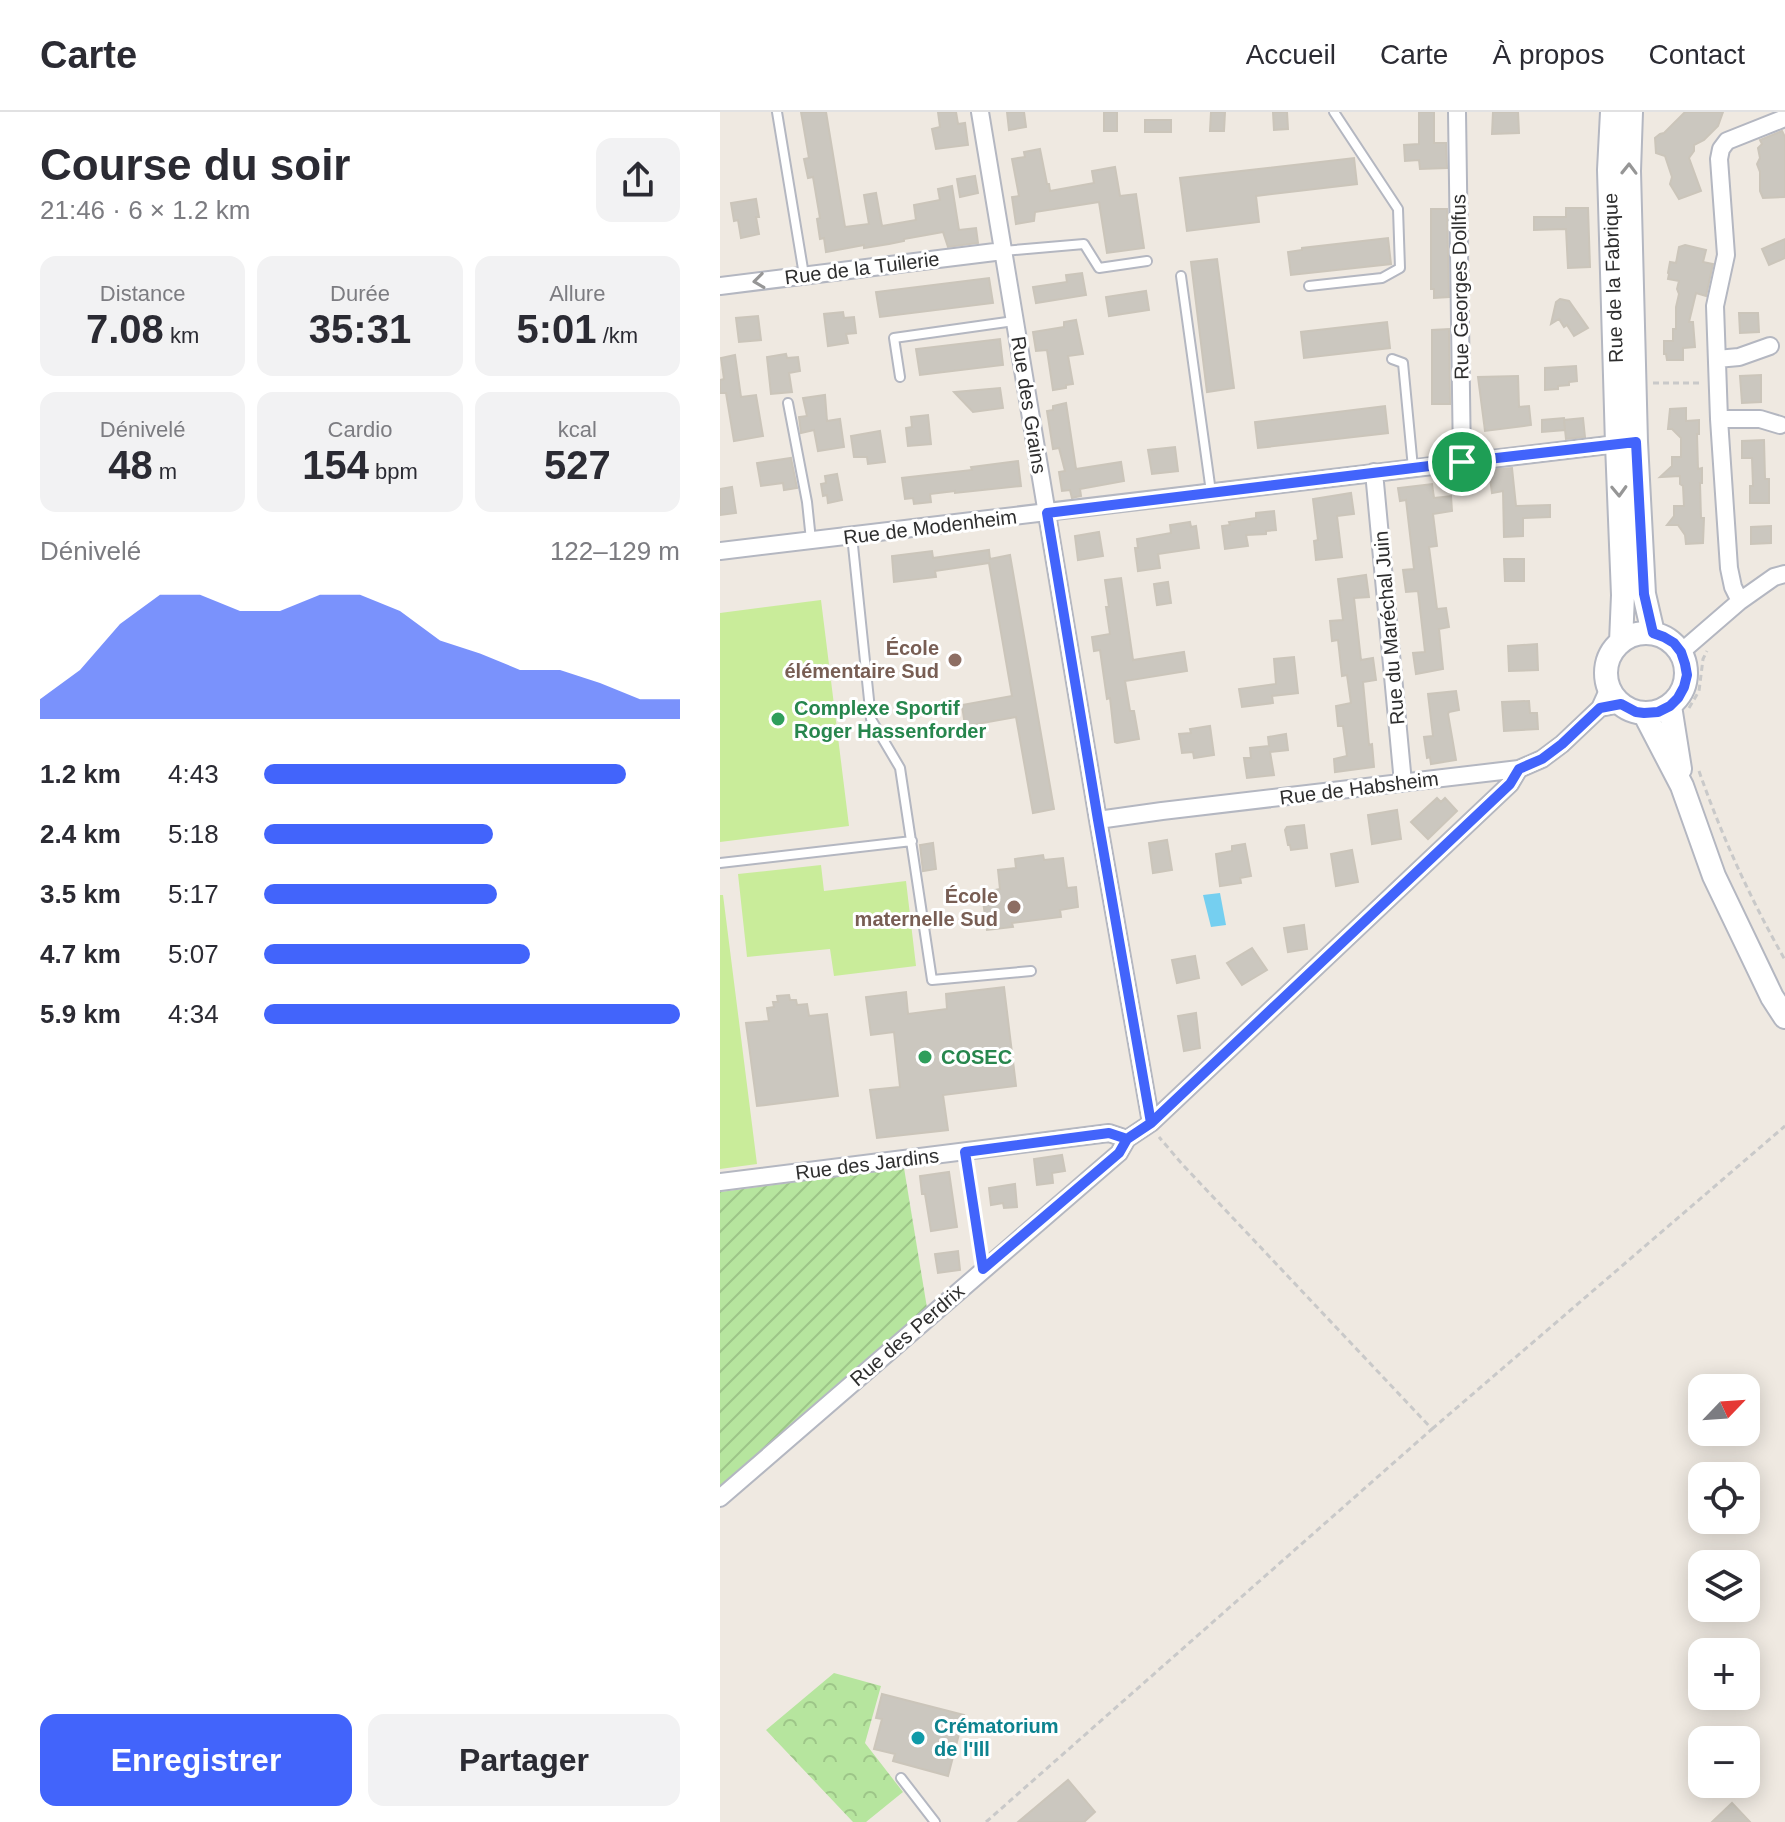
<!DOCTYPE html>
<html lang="fr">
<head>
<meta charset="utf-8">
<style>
  :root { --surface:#fff; --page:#f2f2f3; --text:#2b2b33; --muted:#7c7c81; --line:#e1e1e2; --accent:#4264fb }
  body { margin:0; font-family:Helvetica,sans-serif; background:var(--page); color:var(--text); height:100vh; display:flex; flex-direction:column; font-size:30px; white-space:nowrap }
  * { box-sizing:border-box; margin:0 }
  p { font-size:26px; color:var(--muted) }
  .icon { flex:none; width:44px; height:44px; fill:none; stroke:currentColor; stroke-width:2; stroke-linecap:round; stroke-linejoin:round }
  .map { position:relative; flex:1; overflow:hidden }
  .drawer { display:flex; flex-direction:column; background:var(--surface); width:720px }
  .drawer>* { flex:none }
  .needle { width:52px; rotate:65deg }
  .controls { position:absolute; left:968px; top:1262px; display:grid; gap:16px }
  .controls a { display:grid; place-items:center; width:72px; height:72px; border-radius:16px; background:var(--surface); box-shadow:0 4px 20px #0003; font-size:40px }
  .pin { position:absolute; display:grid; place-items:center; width:68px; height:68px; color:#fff; margin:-34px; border:4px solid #fff; border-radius:50%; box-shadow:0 2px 8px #0007 }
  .round { display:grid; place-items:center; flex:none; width:84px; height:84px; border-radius:16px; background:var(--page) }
  .summary { display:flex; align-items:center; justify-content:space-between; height:136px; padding:0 40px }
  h1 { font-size:44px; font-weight:600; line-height:60px }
  .stats { display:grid; grid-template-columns:repeat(3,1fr); gap:12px; height:136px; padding:8px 40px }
  .stats div { display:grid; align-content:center; border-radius:16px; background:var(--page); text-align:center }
  .stats b { font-size:40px; font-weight:600 }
  .stats small { font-size:22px; font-weight:400 }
  .stats p { font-size:22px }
  .chart { height:224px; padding:16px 40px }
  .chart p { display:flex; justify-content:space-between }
  .chart svg { width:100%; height:144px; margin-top:8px; fill:var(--accent); opacity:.7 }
  .action { display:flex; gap:16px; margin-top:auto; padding:16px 40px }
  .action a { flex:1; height:92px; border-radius:16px; background:var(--accent); color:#fff; font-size:32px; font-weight:600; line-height:92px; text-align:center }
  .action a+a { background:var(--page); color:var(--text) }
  ul { padding:0 40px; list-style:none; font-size:26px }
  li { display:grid; grid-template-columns:128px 96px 1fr; align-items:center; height:60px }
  li i { height:20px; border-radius:10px; background:var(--accent) }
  header { display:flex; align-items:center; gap:48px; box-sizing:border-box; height:112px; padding:0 40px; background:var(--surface); border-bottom:2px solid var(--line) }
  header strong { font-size:38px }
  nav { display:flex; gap:44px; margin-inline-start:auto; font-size:28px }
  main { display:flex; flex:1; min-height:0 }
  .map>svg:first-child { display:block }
  .forest { fill:url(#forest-crowns) }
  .garden { fill:url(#garden-furrows) }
  .pitch { fill:#c9ec9a }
  .water { fill:#75cff0 }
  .building { fill:#cbc7bf; stroke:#cbc5ba; stroke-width:2 }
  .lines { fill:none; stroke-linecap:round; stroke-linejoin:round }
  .service-casing { stroke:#b4b7c1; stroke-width:12 }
  .minor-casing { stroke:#b4b7c1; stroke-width:20 }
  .secondary-casing { stroke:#b4b7c1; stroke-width:26 }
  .path { stroke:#c9c9c9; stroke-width:3; stroke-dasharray:6 4; stroke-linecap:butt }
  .service { stroke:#fff; stroke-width:8 }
  .minor { stroke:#fff; stroke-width:16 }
  .secondary { stroke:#fff; stroke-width:22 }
  .oneway { stroke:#969696 }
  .route-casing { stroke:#fff; stroke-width:16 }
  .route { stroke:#4264fb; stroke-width:10 }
  .education-dot { fill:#8d6e63; stroke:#fff; stroke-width:3 }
  .leisure-dot { fill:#2e9e5b; stroke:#fff; stroke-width:3 }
  .culture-dot { fill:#0f9aa8; stroke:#fff; stroke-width:3 }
  .labels { text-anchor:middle; stroke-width:6; stroke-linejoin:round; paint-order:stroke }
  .street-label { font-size:20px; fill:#2e2e2e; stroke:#fff }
  .education-label { font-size:20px; font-weight:bold; fill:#785e54; stroke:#fff; text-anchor:end }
  .leisure-label { font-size:20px; font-weight:bold; fill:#27864d; stroke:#fff; text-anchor:start }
  .culture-label { font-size:20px; font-weight:bold; fill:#0d838f; stroke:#fff; text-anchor:start }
</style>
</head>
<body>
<header>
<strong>Carte</strong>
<nav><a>Accueil</a><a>Carte</a><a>À propos</a><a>Contact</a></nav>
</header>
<main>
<section class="drawer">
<div class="summary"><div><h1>Course du soir</h1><p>21:46 · 6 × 1.2 km</p></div><a class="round"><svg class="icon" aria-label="share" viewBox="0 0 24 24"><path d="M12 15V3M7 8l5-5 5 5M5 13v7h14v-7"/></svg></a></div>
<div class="stats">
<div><p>Distance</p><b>7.08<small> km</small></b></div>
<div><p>Durée</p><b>35:31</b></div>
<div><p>Allure</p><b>5:01<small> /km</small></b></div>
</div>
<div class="stats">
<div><p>Dénivelé</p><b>48<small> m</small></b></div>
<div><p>Cardio</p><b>154<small> bpm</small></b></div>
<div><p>kcal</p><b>527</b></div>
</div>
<div class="chart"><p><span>Dénivelé</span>122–129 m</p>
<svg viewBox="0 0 160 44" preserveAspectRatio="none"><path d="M0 44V38L10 29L20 15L30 6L40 6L50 11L60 11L70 6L80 6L90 11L100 20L110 24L120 29L130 29L140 33L150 38L160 38V44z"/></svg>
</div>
<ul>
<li><b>1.2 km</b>4:43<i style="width:87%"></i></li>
<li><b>2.4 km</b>5:18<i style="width:55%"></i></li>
<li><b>3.5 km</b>5:17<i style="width:56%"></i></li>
<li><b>4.7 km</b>5:07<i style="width:64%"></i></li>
<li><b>5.9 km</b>4:34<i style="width:100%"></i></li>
</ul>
<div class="action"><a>Enregistrer</a><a>Partager</a></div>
</section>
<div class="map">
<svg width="1065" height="1710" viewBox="0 0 1065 1710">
  <defs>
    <pattern id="forest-crowns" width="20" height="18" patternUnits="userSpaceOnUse" patternTransform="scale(2)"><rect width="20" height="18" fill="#b6e59e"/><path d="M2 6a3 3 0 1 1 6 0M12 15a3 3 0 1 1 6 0" fill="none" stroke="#9dc588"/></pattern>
    <pattern id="garden-furrows" width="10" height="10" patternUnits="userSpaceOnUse" patternTransform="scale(2)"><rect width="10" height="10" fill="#b6e59e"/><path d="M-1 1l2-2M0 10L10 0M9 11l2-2" fill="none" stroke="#9dc588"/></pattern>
  </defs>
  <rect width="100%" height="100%" fill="#efe9e1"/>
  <!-- forest -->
  <path class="forest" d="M114 1561 161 1574 145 1631 183 1680 146 1710H133L46 1618Z"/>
  <!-- garden -->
  <path class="garden" d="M184 1056 209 1208 0 1380V1080Z"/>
  <!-- pitch -->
  <path class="pitch" d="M101 488 129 714 0 730V501Z
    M101 753 104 779 186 769 196 854 114 864 110 837 27 845 18 762Z
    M0 783H3L37 1052 0 1057Z"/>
  <!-- water -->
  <path class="water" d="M500 781 506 813 491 815 483 783Z"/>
  <!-- building -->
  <path class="building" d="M81 0H106L125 115 149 112 144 83 156 81 162 114 196 108 194 93 220 88 218 77 232 74 239 118 256 116 258 131 228 135 223 120 184 127V129L169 132 144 136V133L106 140 104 126 100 127 97 107 100 106 93 65 88 66 84 47 89 46Z
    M218 0H236L238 12 245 11 248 33 216 37 212 17 220 15Z
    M287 0H304L306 15 289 18Z
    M384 0H397V19H384Z
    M491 0H505L504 19H490Z
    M553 0H567L568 17 554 18Z
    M699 0H714V31H726L727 56 700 57 699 48 685 49 684 33 699 32Z
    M773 0H798L799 21 772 22Z
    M965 0H1003L998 14 984 28 974 33V39L969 46 981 79 959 87 950 72 952 65 945 44 936 41 935 26 940 22 944 21Z
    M425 8H451V20H425Z
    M1062 19 1065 25V85L1043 86 1040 79V60L1037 52 1040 46 1038 36 1042 32 1040 28Z
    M320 37 327 72H329L330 79 374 71 372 59 395 55 400 84 416 82 424 136 387 141 379 90 315 100 314 109 296 112 292 85 299 84 292 47 305 45 304 40Z
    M634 46 637 72 536 84 539 110 467 119 460 66Z
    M255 64 258 81 240 85 237 67Z
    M36 87 39 105H36L39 122 21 126 18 108 14 109 11 91Z
    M846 96H868L870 155 848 156 846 117 814 118V105H846Z
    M711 97H727L729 185 714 186V177H711Z
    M668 126 671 152 571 163 568 140 582 138V136Z
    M1065 127V146L1049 153 1042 137Z
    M965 133 986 138 983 150 993 152 986 184 976 181 969 210H973L975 235 963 236V248H947L946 242H944V229H953V217H956V195L959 182 957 177 959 169 948 167 949 162 948 161 950 150 956 151 959 135Z
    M497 147 514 276 487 280 471 150Z
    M362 161 366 183 316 191 313 175 347 170 346 163Z
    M269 166 273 191 160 205 156 180Z
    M426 179 429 198 389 204 386 185Z
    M840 187 849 189 868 216 854 224 847 213 844 215 839 207 831 212 836 190Z
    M123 200 124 206 134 205 136 221 126 222 128 231 108 234 104 202Z
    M1019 201H1038L1039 220 1020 221Z
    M38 204 41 228 19 230 16 206Z
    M356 208 363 242 348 244 353 272 346 273V276L333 278 327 238 316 239 313 220 344 215V210Z
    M667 210 670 236 584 246 581 220Z
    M729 217 730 292H712V218Z
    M280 227 283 253 200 263 196 237Z
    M66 242 67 246 78 245 80 259 69 261 72 280 51 282 47 245Z
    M15 243 21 285 36 283 43 324 14 329 6 281H0V268L4 267 1 246Z
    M856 254 857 269 849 270V273L838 274V277L825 278V256Z
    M1041 263V290L1022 291 1020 264Z
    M798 264 799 295 809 294 811 313 765 319 758 265Z
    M280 276 283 296 253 300 234 280Z
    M105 283 107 309 120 307 124 335 98 339 94 318 81 321 79 305 87 304 83 286Z
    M346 291 356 357 401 350 404 369 360 377 361 384 356 385 352 386 350 378 342 379 339 360 345 359 339 336 333 337 327 299 333 298V294Z
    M665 294 668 321 538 336 535 310Z
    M966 296V309L979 308V322H977L978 357 982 356V371H980L981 406H984L983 431 966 432 965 423 958 413H947L954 404V394H964L963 374 960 372V364L940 365 952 354V345H961V326L952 317H948L950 297Z
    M208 303 211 332 188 334 186 316 192 315 191 305Z
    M844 306 845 318 822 320V308Z
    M863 306 865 325 846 327 844 308Z
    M160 319 165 350 148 352 147 345H134L131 324Z
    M1044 328 1045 367H1049V391H1030V374H1033L1032 346H1022V329Z
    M455 335 458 359 432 362 428 338Z
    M71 346 77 376 64 378 63 371 41 374 37 351Z
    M298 349 301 374 235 381V379L210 382 211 390 194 392 193 386 185 387 182 366 252 358 251 355Z
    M792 356 796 394 830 393V405L803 406V424L784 425 783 379 772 381 769 358Z
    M117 362 122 388 108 391 107 383 103 384 101 372 106 371 105 364Z
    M712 372 714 386 731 384 732 399 713 402 717 434 709 435 717 497 726 496 729 515 719 517 723 557 696 562 693 541 705 540 698 479 686 480 683 458 694 457 686 388 680 389 678 376Z
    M12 375 16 401 0 403V377Z
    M631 381 634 402 617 404 622 445 596 448 594 429 598 428 593 387Z
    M554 399 556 418 546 419V422L526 423 528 434 505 437 502 414 510 413 509 410 536 406V401Z
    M470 410 471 415 476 414 479 436 438 442 440 456 418 459 415 436H418L417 427 451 421 450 413Z
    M1051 414V431L1031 432V415Z
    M379 420 383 444 358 448 355 424Z
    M269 438 270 447 290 443 334 697 313 701 296 605 245 614 242 593 292 584 269 451 215 459 216 465 174 470 172 444 212 439 213 446Z
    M784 447H804V469H785Z
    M646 463 649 485 634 486 641 548 653 546 656 568 643 570 649 633 652 632 654 655 615 660 614 647 627 644 623 614H618L616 594 631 591 627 563 622 564 618 528 612 529 610 509 623 508 618 467Z
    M401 466 413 548 464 540 467 559 405 569 410 599H414L419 627 397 631 395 630 390 586 387 587 380 538 374 539 372 525 390 522 386 495H389L385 468Z
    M448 470 451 491 437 493 434 472Z
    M817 532 818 558 789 559 788 534Z
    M574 545 578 581 552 584 553 591 522 595 519 577 556 572 554 547Z
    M736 579 739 598 729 600 728 602 736 648 711 652 710 645 707 646 704 625 713 624 708 582Z
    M809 589 810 601H817L818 617 784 619 782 590Z
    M490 614 494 643 474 646 473 640 462 641 459 622 471 621 470 617Z
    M566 622 568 638 550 640 554 663 527 666 524 646H531L530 636 549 634 548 625Z
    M717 686 721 690 725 686 737 699 708 727 691 710Z
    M677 698 681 727 652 732 648 703Z
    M584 713 587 736 571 738 570 733H568L565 718 567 715Z
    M447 728 452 758 433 761 429 731Z
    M213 731 216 757 203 759 200 733Z
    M525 732 531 764 520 766 521 771 500 774 496 742 512 739V734Z
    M632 738 638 770 616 774 611 742Z
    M323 743 324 748 343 746 347 776 356 775 358 795 340 798 341 805 292 811 293 815 267 818 263 789 271 788 270 779 280 777 278 758 296 756 295 747Z
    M584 813 587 837 568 840 564 816Z
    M532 836 547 858 522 873 507 851Z
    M475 844 479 866 457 871 452 848Z
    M284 875 296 974 223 983 228 1018 157 1026 150 978 180 975 174 920 151 923 146 885 186 880 188 902 227 897 226 882Z
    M69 883 70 888H76L77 893 87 892 89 904 107 902 118 984 37 994 26 911 49 909 47 896 54 895 53 890H58L57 884Z
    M476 901 480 936 464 939 458 904Z
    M342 1043 345 1059 332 1061 333 1071 317 1073 314 1047Z
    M229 1060 237 1115 211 1119 205 1082H202L200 1064Z
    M295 1072 297 1095 284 1096 283 1091 271 1093 269 1076Z
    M238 1139 240 1158 218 1161 215 1142Z
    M162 1582 244 1603 228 1664 173 1649 175 1642 154 1637 162 1607 156 1606Z
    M348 1668 375 1700 364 1710H298Z
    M1012 1691 1030 1710H992Z"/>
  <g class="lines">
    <defs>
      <path id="service" d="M57 0 84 163
        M283 139 364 132 379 156 427 149
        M461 164 491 380
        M589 174 662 166 680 156 678 97 614 0
        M672 247 683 251 693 356
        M180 265 174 226 294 209
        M68 291 87 390 91 428
        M132 424 151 607 180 656 212 868 311 859
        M0 751 192 729
        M245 1040 263 1157
        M181 1666 215 1710"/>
      <path id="minor" d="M260 0 378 708 431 1011
        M737 0 742 350
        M0 174 283 139
        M997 247 1019 245 1050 234
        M999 307H1040L1060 313
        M654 360 683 671
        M0 439 897 332
        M1020 489 1013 475 1009 456 999 307 995 194 1006 143 999 47 1001 37 1007 29 1065 6
        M961 540 1020 489 1054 465 1065 462
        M880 596 901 592
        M378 708 442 699 799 657 822 647 842 632 880 596 889 576
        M0 1070 389 1021 407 1027 431 1011 790 672 799 657
        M0 1386 399 1041 407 1027"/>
      <path id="secondary" d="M892 0 889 58 897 332 903 483 901 530
        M911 0 909 59 916 330 924 482 933 521
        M886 561a40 40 0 1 1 80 0a40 40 0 1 1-80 0Z
        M950 594 960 657
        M924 601 962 674 994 764 1052 885 1065 905"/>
    </defs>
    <!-- service casing -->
    <use href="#service" class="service-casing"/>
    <!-- minor casing -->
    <use href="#minor" class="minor-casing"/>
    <!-- secondary casing -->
    <use href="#secondary" class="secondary-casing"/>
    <!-- path -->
    <path class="path" d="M933 271H982
      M969 596 979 579 983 547 987 539
      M979 659C1002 725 1031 788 1065 848
      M712 1317 1065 1014
      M266 1710 712 1317 462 1052 439 1025"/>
    <!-- service -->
    <use href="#service" class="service"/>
    <!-- minor -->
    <use href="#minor" class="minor"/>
    <!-- secondary -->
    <use href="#secondary" class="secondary"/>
  </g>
  <!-- one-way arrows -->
  <defs><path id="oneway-chevron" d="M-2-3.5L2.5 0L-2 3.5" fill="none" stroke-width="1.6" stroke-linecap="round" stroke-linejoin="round" transform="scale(2)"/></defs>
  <g class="oneway">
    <use href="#oneway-chevron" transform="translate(909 57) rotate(-89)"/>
    <use href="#oneway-chevron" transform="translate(39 169) rotate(173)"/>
    <use href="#oneway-chevron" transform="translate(899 379) rotate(88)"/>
  </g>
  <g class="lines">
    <defs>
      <path id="route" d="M742 350 327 401 378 708 431 1011 407 1027 399 1041 263 1157 245 1040 389 1021 407 1027 431 1011 790 672 799 657 822 647 842 632 880 596 901 592 916 600 924 601 938 600 950 594 958 586 964 575 967 563 965 552 961 540 954 531 944 525 933 521 924 482 916 330 742 350"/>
    </defs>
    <!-- route casing -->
    <use href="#route" class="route-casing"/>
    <!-- route -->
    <use href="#route" class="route"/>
  </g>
  <!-- markers -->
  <g class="education-dot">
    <circle cx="235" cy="548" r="8"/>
    <circle cx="294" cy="795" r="8"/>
  </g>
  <g class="leisure-dot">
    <circle cx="58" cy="607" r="8"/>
    <circle cx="205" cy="945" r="8"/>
  </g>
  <circle class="culture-dot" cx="198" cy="1626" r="8"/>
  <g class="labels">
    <!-- street labels -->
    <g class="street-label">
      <text transform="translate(142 156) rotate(-7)" y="7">Rue de la Tuilerie</text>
      <text transform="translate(893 166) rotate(-92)" y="7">Rue de la Fabrique</text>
      <text transform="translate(740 175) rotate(-91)" y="7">Rue Georges Dollfus</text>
      <text transform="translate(309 293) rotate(81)" y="7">Rue des Grains</text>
      <text transform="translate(210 415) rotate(-7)" y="7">Rue de Modenheim</text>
      <text transform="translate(669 516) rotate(-95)" y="7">Rue du Maréchal Juin</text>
      <text transform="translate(639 676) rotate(-7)" y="7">Rue de Habsheim</text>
      <text transform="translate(147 1052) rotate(-7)" y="7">Rue des Jardins</text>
      <text transform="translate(187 1223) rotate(-41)" y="7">Rue des Perdrix</text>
    </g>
    <!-- education labels -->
    <g class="education-label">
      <text x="219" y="543">École<tspan x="219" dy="23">élémentaire Sud</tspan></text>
      <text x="278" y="791">École<tspan x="278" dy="23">maternelle Sud</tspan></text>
    </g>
    <!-- leisure labels -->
    <g class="leisure-label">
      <text x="74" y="603">Complexe Sportif<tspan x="74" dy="23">Roger Hassenforder</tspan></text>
      <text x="221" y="952">COSEC</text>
    </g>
    <!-- culture labels -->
    <g class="culture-label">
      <text x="214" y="1621">Crématorium<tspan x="214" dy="23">de l'Ill</tspan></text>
    </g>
  </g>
</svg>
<div class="controls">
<a><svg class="needle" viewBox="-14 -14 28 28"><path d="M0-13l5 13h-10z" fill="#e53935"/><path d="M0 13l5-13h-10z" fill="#7c7c81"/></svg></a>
<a><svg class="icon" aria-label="locate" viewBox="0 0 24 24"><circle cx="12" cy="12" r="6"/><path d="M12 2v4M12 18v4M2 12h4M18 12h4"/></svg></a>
<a><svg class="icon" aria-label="layers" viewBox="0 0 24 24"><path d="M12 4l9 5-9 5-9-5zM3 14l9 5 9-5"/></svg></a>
<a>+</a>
<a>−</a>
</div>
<div class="pin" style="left:742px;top:350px;background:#1e9e55"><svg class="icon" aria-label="arrive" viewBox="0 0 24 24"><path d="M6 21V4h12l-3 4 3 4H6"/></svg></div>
</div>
</main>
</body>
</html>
